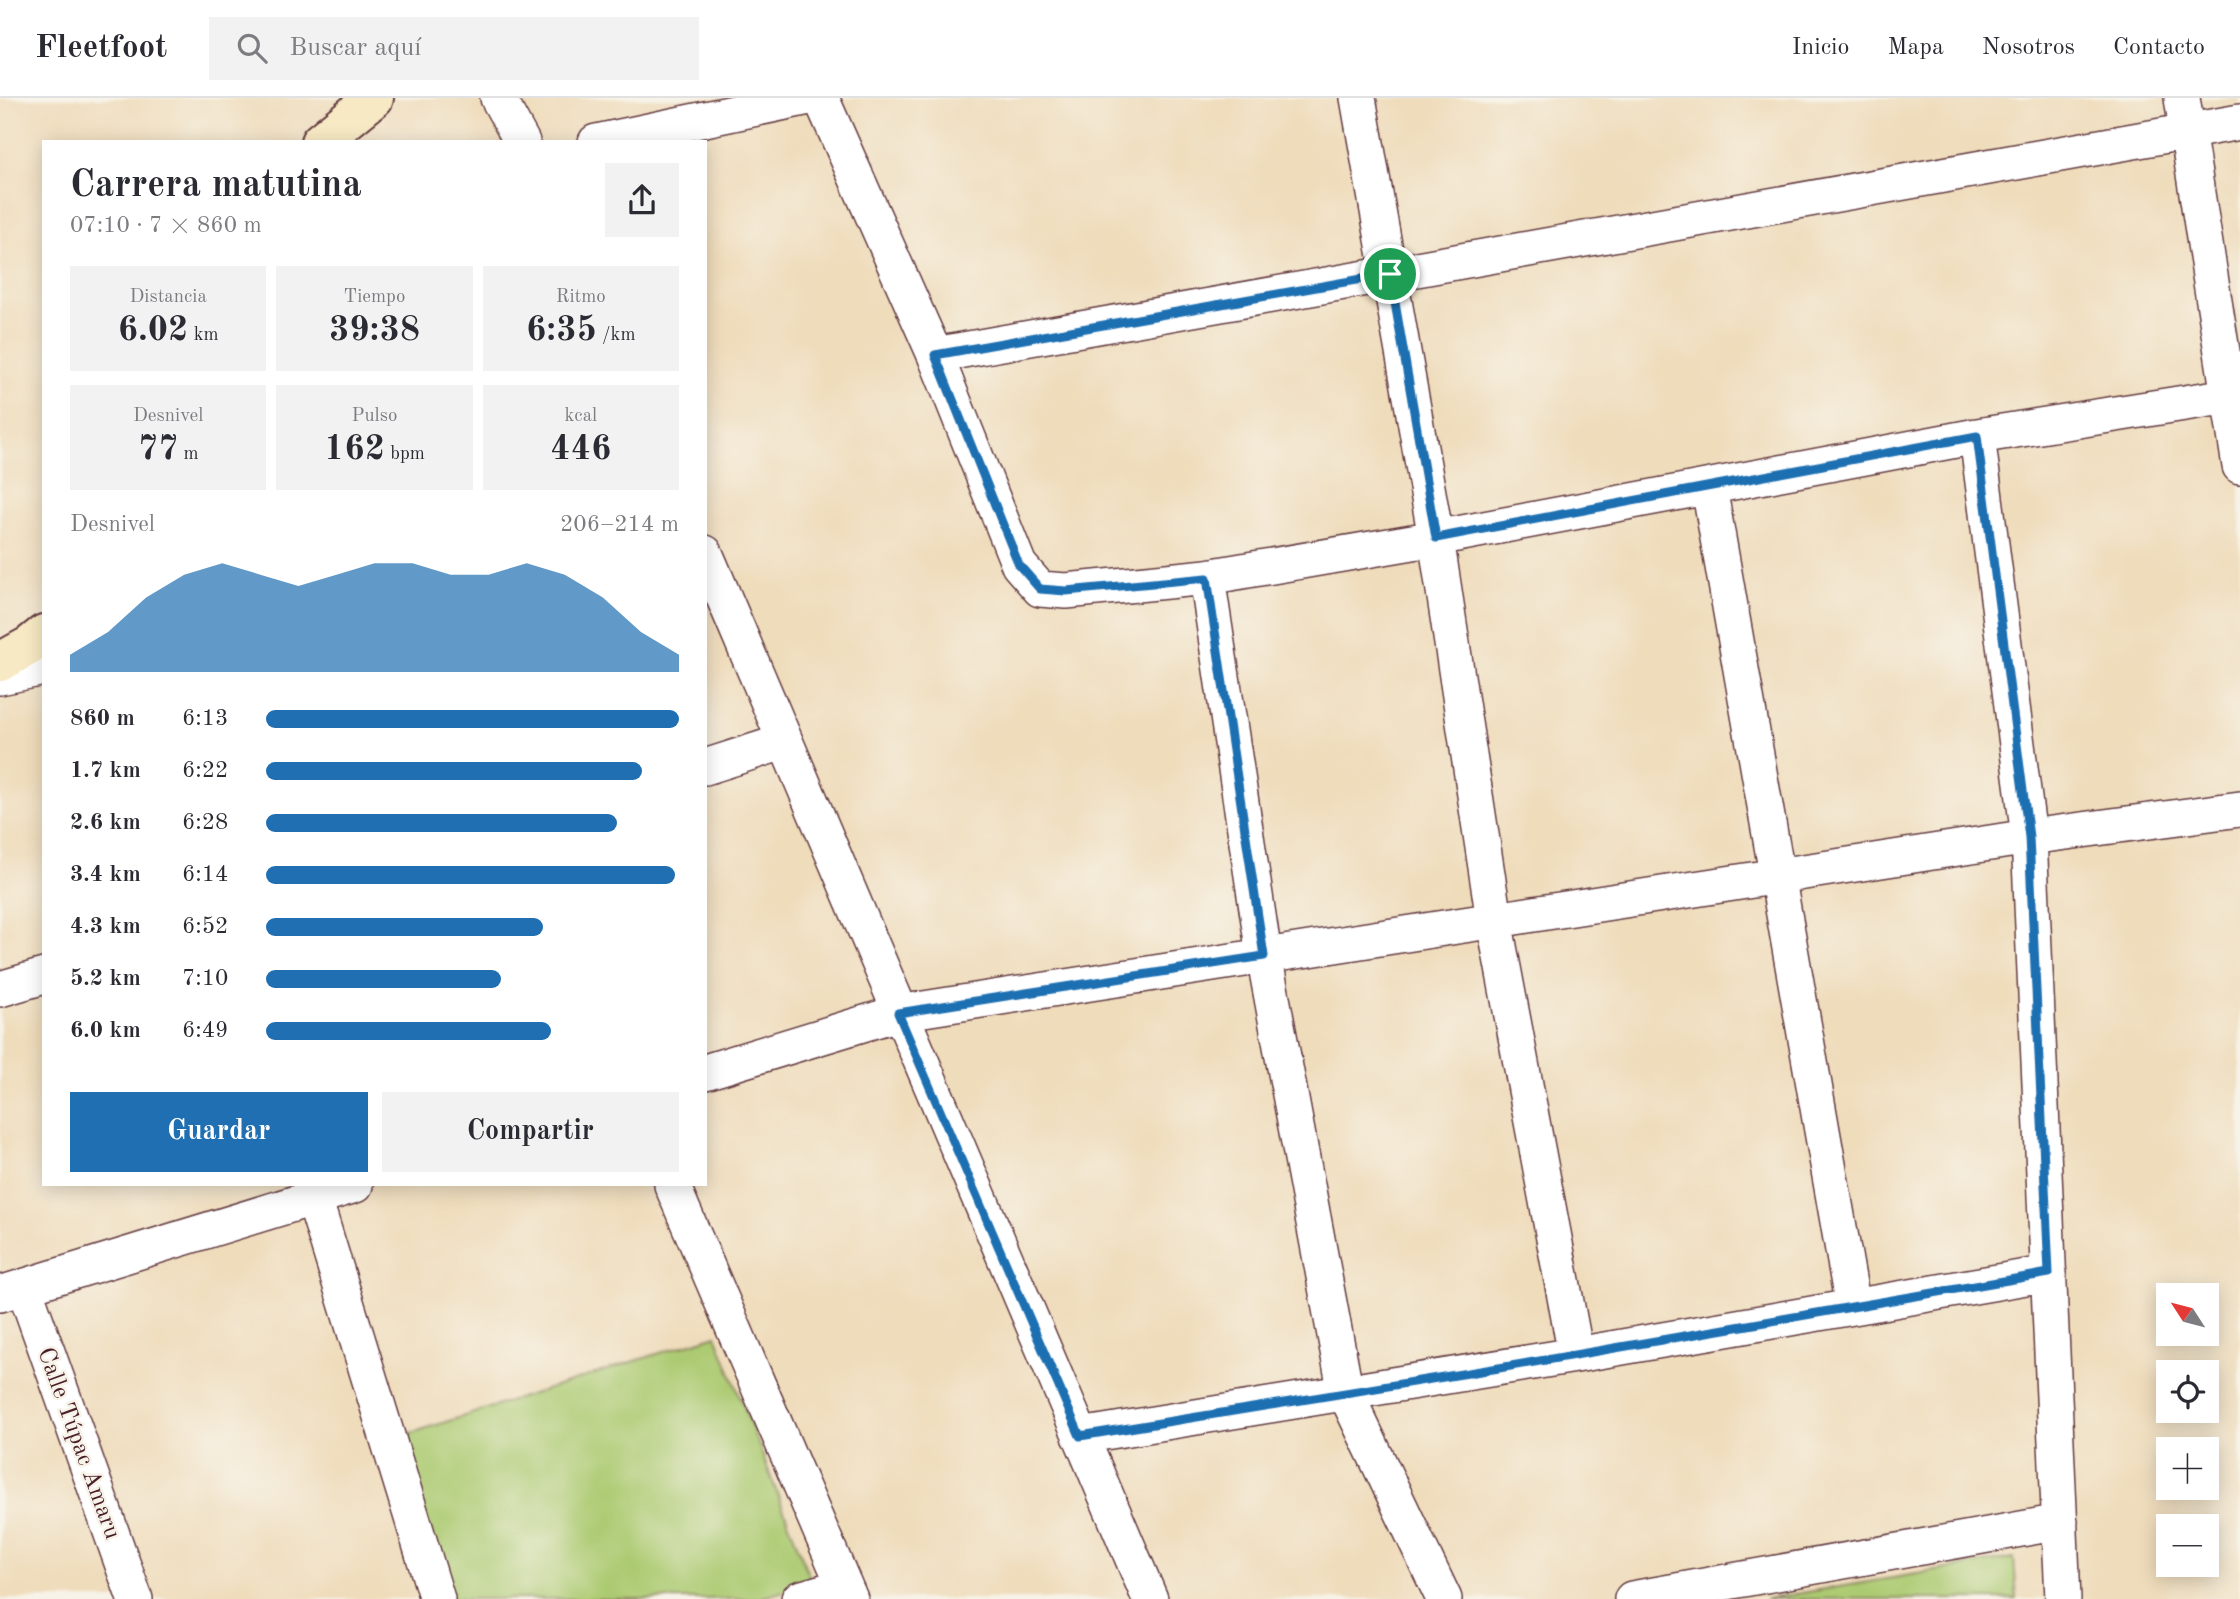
<!DOCTYPE html>
<html lang="es">
<head>
<meta charset="utf-8">
<style>
  :root { --surface:#fff; --page:#f2f2f3; --text:#2b2b33; --muted:#7c7c81; --line:#e1e1e2; --accent:#1f6fb2 }
  body { margin:0; font-family:"Old Standard TT",serif; background:var(--page); color:var(--text); height:100vh; display:flex; flex-direction:column; font-size:26px; white-space:nowrap }
  * { box-sizing:border-box; margin:0 }
  p { font-size:23px; color:var(--muted) }
  .icon { flex:none; width:38px; height:38px; fill:none; stroke:currentColor; stroke-width:2; stroke-linecap:round; stroke-linejoin:round }
  .map { position:relative; flex:1; overflow:hidden }
  .details { position:absolute; left:42px; top:42px; width:665px; height:1046px; display:flex; flex-direction:column; background:var(--surface); border-radius:0px; box-shadow:0 4px 18px #0003 }
  .details>* { flex:none }
  .needle { width:46px; rotate:306deg }
  .buttons { position:absolute; left:2156px; top:1185px; display:grid; gap:14px }
  .buttons a { display:grid; place-items:center; width:63px; height:63px; border-radius:0px; background:var(--surface); box-shadow:0 4px 18px #0003; font-size:35px }
  .pin { position:absolute; display:grid; place-items:center; width:60px; height:60px; color:#fff; margin:-30px; border:4px solid #fff; border-radius:50%; box-shadow:0 2px 7px #0007 }
  .round { display:grid; place-items:center; flex:none; width:74px; height:74px; border-radius:0px; background:var(--page) }
  .overview { display:flex; align-items:center; justify-content:space-between; height:119px; padding:0 28px }
  h1 { font-size:38px; font-weight:700; line-height:52px }
  .figures { display:grid; grid-template-columns:repeat(3,1fr); gap:10px; height:119px; padding:7px 28px }
  .figures div { display:grid; align-content:center; border-radius:0px; background:var(--page); text-align:center }
  .figures b { font-size:35px; font-weight:700 }
  .figures small { font-size:19px; font-weight:400 }
  .figures p { font-size:19px }
  .chart { height:196px; padding:14px 28px }
  .chart p { display:flex; justify-content:space-between }
  .chart svg { width:100%; height:126px; margin-top:7px; fill:var(--accent); opacity:.7 }
  .cta { display:flex; gap:14px; margin-top:auto; padding:14px 28px }
  .cta a { flex:1; height:80px; border-radius:0px; background:var(--accent); color:#fff; font-size:28px; font-weight:700; line-height:80px; text-align:center }
  .cta a+a { background:var(--page); color:var(--text) }
  ul { padding:0 28px; list-style:none; font-size:23px }
  li { display:grid; grid-template-columns:112px 84px 1fr; align-items:center; height:52px }
  li i { height:18px; border-radius:9px; background:var(--accent) }
  header { display:flex; align-items:center; gap:42px; box-sizing:border-box; height:98px; padding:0 35px; background:var(--surface); border-bottom:2px solid var(--line) }
  header strong { font-size:33px }
  nav { display:flex; gap:38px; margin-inline-start:auto; font-size:24px }
  .search { width:490px; height:63px; background:var(--page); display:flex; align-items:center; gap:18px; box-sizing:border-box; padding:0 24px; border-radius:0px; color:var(--muted); font-size:26px }
  .map>svg:first-child { display:block }
  .green { fill:#acca71; stroke:#7b744e; stroke-width:2 }
  .lines { fill:none; stroke-linecap:round; stroke-linejoin:round }
  .street-casing { stroke:#633b41; stroke-width:38 }
  .secondary-casing { stroke:#633b41; stroke-width:42 }
  .street { stroke:#fff; stroke-width:35 }
  .secondary { stroke:#f7e9c3; stroke-width:38 }
  .route-casing { stroke:#fff; stroke-width:14 }
  .route { stroke:#1f6fb2; stroke-width:9 }
  .labels { text-anchor:middle; stroke-width:5; stroke-linejoin:round; paint-order:stroke }
  .street-label { font-size:24px; fill:#4a1f2b; stroke:#f7f3e8 }
</style>
</head>
<body>
<header>
<strong>Fleetfoot</strong>
<div class="search"><svg class="icon" aria-label="search" viewBox="0 0 24 24"><circle cx="10" cy="10" r="6"/><path d="M15 15l6 6"/></svg>Buscar aquí</div>
<nav><a>Inicio</a><a>Mapa</a><a>Nosotros</a><a>Contacto</a></nav>
</header>
<div class="map">
<svg width="2240" height="1501" viewBox="0 0 2240 1501">
  <rect width="100%" height="100%" fill="#f7f3e8"/>
  <filter id="ink" filterUnits="userSpaceOnUse"><feTurbulence type="fractalNoise" baseFrequency=".0143" numOctaves="2"/><feDisplacementMap in="SourceGraphic" scale="14" xChannelSelector="R" yChannelSelector="G"/><feConvolveMatrix kernelMatrix="1 2 1 2 8 2 1 2 1" color-interpolation-filters="sRGB"/></filter>
  <filter id="wash" filterUnits="userSpaceOnUse"><feTurbulence type="fractalNoise" baseFrequency=".00686" numOctaves="4" result="noise"/><feDisplacementMap in="SourceGraphic" scale="28" xChannelSelector="R" yChannelSelector="G"/><feGaussianBlur stdDeviation="1.57" result="paint"/><feColorMatrix in="noise" values="0 0 0 0 0 0 0 0 0 0 0 0 0 0 0 0 0 1.4 0 .05"/><feComposite in="paint" operator="in"/></filter>
  <g filter="url(#wash)">
    <rect width="100%" height="100%" fill="#efdcbb"/>
    <!-- green -->
    <path class="green" d="M716 1237 812 1485 757 1501H449L396 1340Z
      M2014 1460 2017 1501H1765Z"/>
  </g>
  <g filter="url(#ink)">
    <g class="lines">
      <defs>
        <path id="street" d="M498 0 522 44
          M821 0 935 257 1019 467 1040 491 1066 493 1207 479 1436 440 1977 338 2229 298
          M1358 0 1436 440 1494 822 1576 1257
          M2182 0 2240 368
          M596 44 805 0
          M935 257 2240 24
          M1977 338 2029 739 2063 1501
          M1709 389 1853 1209
          M705 455 1150 1501
          M1207 479 1264 857 1346 1296 1444 1501
          M0 579 44 570
          M705 669 783 644
          M0 891 44 878
          M705 974 898 915 2029 739 2240 711
          M310 1087 437 1501
          M672 1087 850 1501
          M24 1189 135 1501
          M0 1196 355 1087
          M1080 1338 1576 1257 2049 1175
          M799 1501 844 1488
          M1632 1501 2060 1424"/>
        <path id="secondary" d="M320 44 374 0
          M0 564 29 548 44 536"/>
      </defs>
      <!-- street casing -->
      <use href="#street" class="street-casing"/>
      <!-- secondary casing -->
      <use href="#secondary" class="secondary-casing"/>
      <!-- street -->
      <use href="#street" class="street"/>
      <!-- secondary -->
      <use href="#secondary" class="secondary"/>
    </g>
  </g>
  <g class="lines" filter="url(#ink)">
    <defs>
      <path id="route" d="M1390 176 1436 440 1977 338 2029 739 2049 1175 1499 1270 1080 1338 898 915 1264 858 1207 480 1066 493 1040 491 1019 467 935 257Z"/>
    </defs>
    <!-- route casing -->
    <use href="#route" class="route-casing"/>
    <!-- route -->
    <use href="#route" class="route"/>
  </g>
  <g class="labels">
    <!-- street labels -->
    <g class="street-label">
      <text transform="translate(80 1345) rotate(70)" y="8">Calle Túpac Amaru</text>
    </g>
  </g>
</svg>
<div class="buttons">
<a><svg class="needle" viewBox="-14 -14 28 28"><path d="M0-13l5 13h-10z" fill="#e53935"/><path d="M0 13l5-13h-10z" fill="#7c7c81"/></svg></a>
<a><svg class="icon" aria-label="locate" viewBox="0 0 24 24"><circle cx="12" cy="12" r="6"/><path d="M12 2v4M12 18v4M2 12h4M18 12h4"/></svg></a>
<a>+</a>
<a>−</a>
</div>
<div class="pin" style="left:1390px;top:176px;background:#1e9e55"><svg class="icon" aria-label="arrive" viewBox="0 0 24 24"><path d="M6 21V4h12l-3 4 3 4H6"/></svg></div>
<section class="details">
<div class="overview"><div><h1>Carrera matutina</h1><p>07:10 · 7 × 860 m</p></div><a class="round"><svg class="icon" aria-label="share" viewBox="0 0 24 24"><path d="M12 15V3M7 8l5-5 5 5M5 13v7h14v-7"/></svg></a></div>
<div class="figures">
<div><p>Distancia</p><b>6.02<small> km</small></b></div>
<div><p>Tiempo</p><b>39:38</b></div>
<div><p>Ritmo</p><b>6:35<small> /km</small></b></div>
</div>
<div class="figures">
<div><p>Desnivel</p><b>77<small> m</small></b></div>
<div><p>Pulso</p><b>162<small> bpm</small></b></div>
<div><p>kcal</p><b>446</b></div>
</div>
<div class="chart"><p><span>Desnivel</span>206–214 m</p>
<svg viewBox="0 0 160 44" preserveAspectRatio="none"><path d="M0 44V38L10 30L20 18L30 10L40 6L50 10L60 14L70 10L80 6L90 6L100 10L110 10L120 6L130 10L140 18L150 30L160 38V44z"/></svg>
</div>
<ul>
<li><b>860 m</b>6:13<i style="width:100%"></i></li>
<li><b>1.7 km</b>6:22<i style="width:91%"></i></li>
<li><b>2.6 km</b>6:28<i style="width:85%"></i></li>
<li><b>3.4 km</b>6:14<i style="width:99%"></i></li>
<li><b>4.3 km</b>6:52<i style="width:67%"></i></li>
<li><b>5.2 km</b>7:10<i style="width:57%"></i></li>
<li><b>6.0 km</b>6:49<i style="width:69%"></i></li>
</ul>
<div class="cta"><a>Guardar</a><a>Compartir</a></div>
</section>
</div>
</body>
</html>
